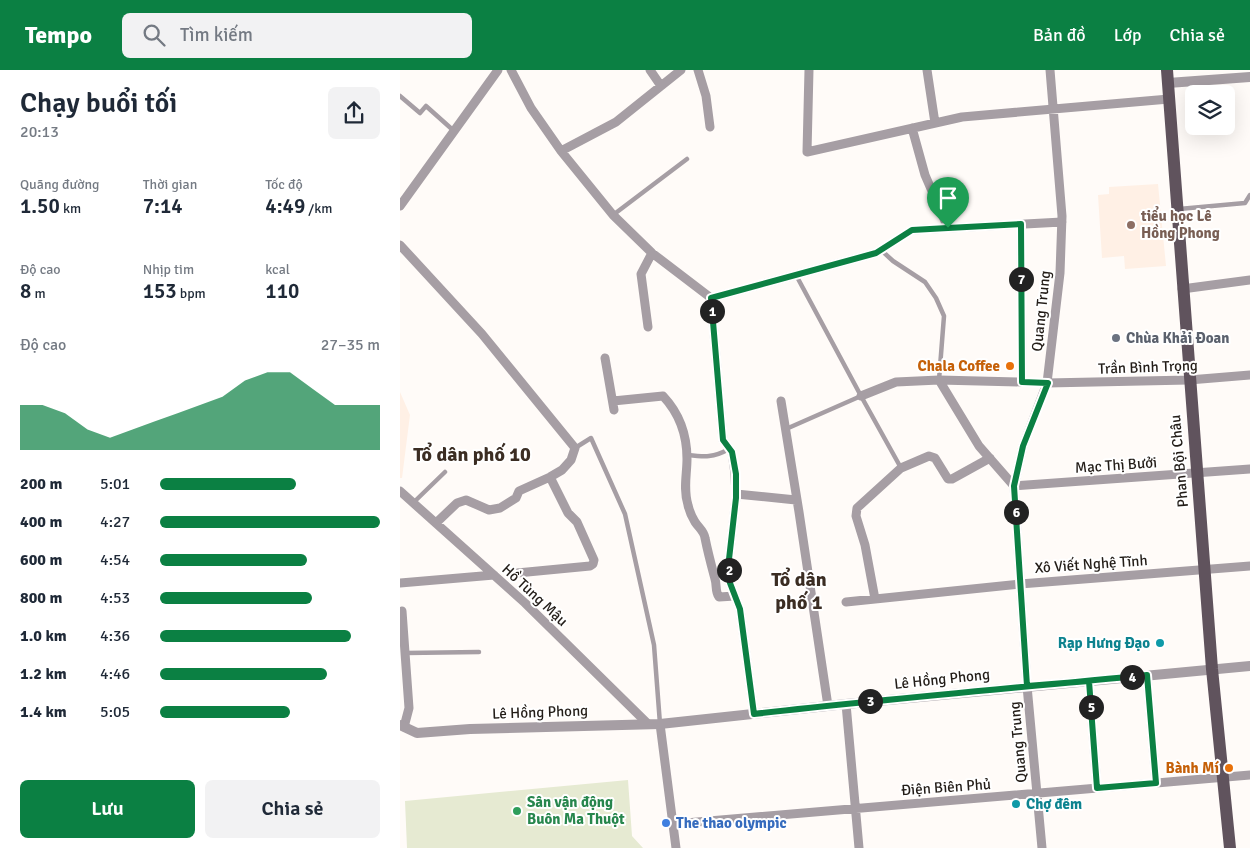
<!DOCTYPE html>
<html lang="vi">
<head>
<meta charset="utf-8">
<style>
  :root { --surface:#fff; --page:#f2f2f3; --text:#1f2937; --muted:#747a83; --accent:#0b8043 }
  body { margin:0; font-family:Signika,sans-serif; background:var(--page); color:var(--text); height:100vh; display:flex; flex-direction:column; font-size:19px; white-space:nowrap }
  * { box-sizing:border-box; margin:0 }
  p { font-size:16px; color:var(--muted) }
  .icon { flex:none; width:28px; height:28px; fill:none; stroke:currentColor; stroke-width:2; stroke-linecap:round; stroke-linejoin:round }
  .map { position:relative; flex:1; overflow:hidden }
  .sheet { display:flex; flex-direction:column; background:var(--surface); width:400px }
  .sheet>* { flex:none }
  .controls { position:absolute; left:785px; top:15px; display:grid; gap:10px }
  .controls a { display:grid; place-items:center; width:50px; height:50px; border-radius:8px; background:var(--surface); box-shadow:0 5px 20px #0002; font-size:25px }
  .pin { position:absolute; display:grid; place-items:center; width:42px; height:42px; color:#fff; margin:-51px -21px; border-radius:50% 50% 50% 0; rotate:-45deg; box-shadow:0 0 5px #0007 }
  .pin .icon { rotate:45deg }
  .km { position:absolute; width:25px; height:25px; margin:-12px; border-radius:50%; background:#222; color:#fff; font-size:14px; line-height:25px; text-align:center }
  .round { display:grid; place-items:center; flex:none; width:52px; height:52px; border-radius:8px; background:var(--page) }
  .summary { display:flex; align-items:center; justify-content:space-between; height:85px; padding:0 20px }
  h1 { font-size:28px; font-weight:600; line-height:38px }
  .metrics { display:grid; grid-template-columns:repeat(3,1fr); gap:8px; height:85px; padding:5px 20px }
  .metrics div { display:grid; align-content:center }
  .metrics b { font-size:21px; font-weight:600 }
  .metrics small { font-size:14px; font-weight:400 }
  .metrics p { font-size:14px }
  .chart { height:140px; padding:10px 20px }
  .chart p { display:flex; justify-content:space-between }
  .chart svg { width:100%; height:90px; margin-top:5px; fill:var(--accent); opacity:.7 }
  .button { display:flex; gap:10px; margin-top:auto; padding:10px 20px }
  .button a { flex:1; height:58px; border-radius:8px; background:var(--accent); color:#fff; font-size:20px; font-weight:600; line-height:58px; text-align:center }
  .button a+a { background:var(--page); color:var(--text) }
  ul { padding:0 20px; list-style:none; font-size:16px }
  li { display:grid; grid-template-columns:80px 60px 1fr; align-items:center; height:38px }
  li i { height:12px; border-radius:6px; background:var(--accent) }
  header { display:flex; align-items:center; gap:30px; box-sizing:border-box; height:70px; padding:0 25px; background:var(--accent); color:#fff }
  header strong { font-size:24px }
  nav { display:flex; gap:28px; margin-inline-start:auto; font-size:18px }
  .search { width:350px; height:45px; background:var(--page); display:flex; align-items:center; gap:12px; box-sizing:border-box; padding:0 18px; border-radius:8px; color:var(--muted); font-size:19px }
  main { display:flex; flex:1; min-height:0 }
  .map>svg:first-child { display:block }
  .built { fill:#fff0e5 }
  .green { fill:#e6ead2 }
  .lines { fill:none; stroke-linecap:round; stroke-linejoin:round }
  .path { stroke:#a8a39f; stroke-width:2; stroke-dasharray:2.5 2.5; stroke-linecap:butt }
  .service { stroke:#a69ea4; stroke-width:4.5 }
  .minor { stroke:#a69ea4; stroke-width:9 }
  .tertiary { stroke:#a69ea4; stroke-width:10 }
  .primary { stroke:#60535d; stroke-width:12 }
  .route-casing { stroke:#fff; stroke-width:10 }
  .route { stroke:#0b8043; stroke-width:6 }
  .education-dot { fill:#8d6e63; stroke:#fff; stroke-width:2 }
  .worship-dot { fill:#6b7280; stroke:#fff; stroke-width:2 }
  .food-dot { fill:#e8710a; stroke:#fff; stroke-width:2 }
  .culture-dot { fill:#0f9aa8; stroke:#fff; stroke-width:2 }
  .leisure-dot { fill:#2e9e5b; stroke:#fff; stroke-width:2 }
  .shop-dot { fill:#3f7fe0; stroke:#fff; stroke-width:2 }
  .labels { text-anchor:middle; stroke-width:4; stroke-linejoin:round; paint-order:stroke }
  .education-label { font-size:15px; font-weight:bold; fill:#785e54; stroke:#fff; text-anchor:start }
  .street-label { font-size:15px; fill:#231d18; stroke:#fff }
  .worship-label { font-size:15px; font-weight:bold; fill:#5b616d; stroke:#fff; text-anchor:start }
  .food-label { font-size:15px; font-weight:bold; fill:#c56008; stroke:#fff; text-anchor:end }
  .culture-label { font-size:15px; font-weight:bold; fill:#0d838f; stroke:#fff; text-anchor:end }
  .leisure-label { font-size:15px; font-weight:bold; fill:#27864d; stroke:#fff; text-anchor:start }
  .shop-label { font-size:15px; font-weight:bold; fill:#366cbe; stroke:#fff; text-anchor:start }
  .district-label { font-size:20px; font-weight:bold; fill:#3b2d23; stroke:#fff }
</style>
</head>
<body>
<header>
<strong>Tempo</strong>
<div class="search"><svg class="icon" aria-label="search" viewBox="0 0 24 24"><circle cx="10" cy="10" r="6"/><path d="M15 15l6 6"/></svg>Tìm kiếm</div>
<nav><a>Bản đồ</a><a>Lớp</a><a>Chia sẻ</a></nav>
</header>
<main>
<section class="sheet">
<div class="summary"><div><h1>Chạy buổi tối</h1><p>20:13</p></div><a class="round"><svg class="icon" aria-label="share" viewBox="0 0 24 24"><path d="M12 15V3M7 8l5-5 5 5M5 13v7h14v-7"/></svg></a></div>
<div class="metrics">
<div><p>Quãng đường</p><b>1.50<small> km</small></b></div>
<div><p>Thời gian</p><b>7:14</b></div>
<div><p>Tốc độ</p><b>4:49<small> /km</small></b></div>
</div>
<div class="metrics">
<div><p>Độ cao</p><b>8<small> m</small></b></div>
<div><p>Nhịp tim</p><b>153<small> bpm</small></b></div>
<div><p>kcal</p><b>110</b></div>
</div>
<div class="chart"><p><span>Độ cao</span>27–35 m</p>
<svg viewBox="0 0 160 44" preserveAspectRatio="none"><path d="M0 44V22L10 22L20 26L30 34L40 38L50 34L60 30L70 26L80 22L90 18L100 10L110 6L120 6L130 14L140 22L150 22L160 22V44z"/></svg>
</div>
<ul>
<li><b>200 m</b>5:01<i style="width:62%"></i></li>
<li><b>400 m</b>4:27<i style="width:100%"></i></li>
<li><b>600 m</b>4:54<i style="width:67%"></i></li>
<li><b>800 m</b>4:53<i style="width:69%"></i></li>
<li><b>1.0 km</b>4:36<i style="width:87%"></i></li>
<li><b>1.2 km</b>4:46<i style="width:76%"></i></li>
<li><b>1.4 km</b>5:05<i style="width:59%"></i></li>
</ul>
<div class="button"><a>Lưu</a><a>Chia sẻ</a></div>
</section>
<div class="map">
<svg width="850" height="778" viewBox="0 0 850 778">
  <rect width="100%" height="100%" fill="#fffbf8"/>
  <!-- built -->
  <path class="built" d="M758 114 766 196 725 199 724 186 702 188 698 125 709 124V117Z
    M0 322 10 345 2 408H0Z"/>
  <!-- green -->
  <path class="green" d="M228 710 232 766 243 778H7L5 731Z"/>
  <g class="lines">
    <!-- path -->
    <path class="path" d="M629 312 639 313"/>
    <!-- service -->
    <path class="service" d="M0 26 20 43 26 36 54 61
      M779 139 845 133 850 125
      M213 145 287 89
      M481 180 493 191 525 212 536 228 544 246 539 310
      M396 205 461 326 501 398
      M386 359 461 326
      M175 378 191 368 225 444 254 575 260 654
      M287 385C305 387 313 388 329 379
      M13 433 45 402
      M6 583 79 582"/>
    <!-- minor -->
    <path class="minor" d="M111 0 131 38 161 81 213 145 252 183 311 228 323 370 332 382 335 404 336 428 328 498 330 513 340 539 354 644
      M250 0 261 16
      M298 0 306 26 310 57
      M409 0 407 82 562 47 769 29
      M527 0 535 53
      M512 58 525 105 548 158
      M161 81 216 52 281 0
      M0 136 98 0
      M0 175 82 264 175 378 171 390 162 400 150 407 119 421 116 428 100 438 89 440 66 430 57 433 36 453
      M782 219 850 210
      M311 228 476 183 512 160 662 152
      M248 257 241 204 252 183
      M205 288 214 340
      M539 310 579 376 614 416 850 399
      M647 313 789 310 850 305
      M461 326 496 312 539 310 622 312 621 154
      M213 331 263 326C279 343 287 365 287 389 287 404 283 419 288 435 289 440 292 447 295 452 299 458 304 461 305 468 308 483 311 494 315 509 317 515 315 522 319 527L335 526
      M381 331 399 442 428 636
      M0 421 125 533 248 654
      M336 424 396 430
      M117 503 190 496 193 494 194 490 177 452 168 443 150 407
      M0 513 94 505
      M475 529 465 475 456 446 457 438 501 398 529 386 535 388 548 409H552L590 388
      M446 532 620 514 850 496
      M2 541 9 638 4 657
      M747 605 756 713
      M689 611 697 718
      M446 634 459 778
      M260 654 276 778
      M274 754 850 705
      M642 778 627 616 614 416 623 376 647 313 660 203 662 146 650 0"/>
    <!-- tertiary -->
    <path class="tertiary" d="M768 13 850 7
      M0 655 17 663 70 659 260 654 446 634 850 596"/>
    <!-- primary -->
    <path class="primary" d="M767 0 812 599 830 778"/>
  </g>
  <g class="lines">
    <defs>
      <path id="route" d="M548 158 512 160 476 183 311 228 323 370 332 382 336 404V428L328 498 330 513 340 539 354 644C485 629 616 618 747 605L756 713 697 718 689 611 627 616 614 416 623 376 648 313 622 312 621 154 548 158"/>
    </defs>
    <!-- route casing -->
    <use href="#route" class="route-casing"/>
    <!-- route -->
    <use href="#route" class="route"/>
  </g>
  <!-- markers -->
  <circle class="education-dot" cx="731" cy="155" r="5"/>
  <circle class="worship-dot" cx="716" cy="268" r="5"/>
  <g class="food-dot">
    <circle cx="610" cy="296" r="5"/>
    <circle cx="829" cy="698" r="5"/>
  </g>
  <g class="culture-dot">
    <circle cx="760" cy="573" r="5"/>
    <circle cx="616" cy="734" r="5"/>
  </g>
  <circle class="leisure-dot" cx="117" cy="741" r="5"/>
  <circle class="shop-dot" cx="266" cy="753" r="5"/>
  <g class="labels">
    <!-- education labels -->
    <g class="education-label">
      <text x="741" y="151">tiểu học Lê<tspan x="741" dy="17">Hồng Phong</tspan></text>
    </g>
    <!-- street labels -->
    <g class="street-label">
      <text transform="translate(641 241) rotate(-84)" y="5">Quang Trung</text>
      <text transform="translate(748 297) rotate(-2)" y="5">Trần Bình Trọng</text>
      <text transform="translate(779 391) rotate(-95)" y="5">Phan Bội Châu</text>
      <text transform="translate(716 395) rotate(-4)" y="5">Mạc Thị Bưởi</text>
      <text transform="translate(691 494) rotate(-4)" y="5">Xô Viết Nghệ Tĩnh</text>
      <text transform="translate(135 525) rotate(43)" y="5">Hồ Tùng Mậu</text>
      <text transform="translate(542 609) rotate(-6)" y="5">Lê Hồng Phong</text>
      <text transform="translate(140 642) rotate(-2)" y="5">Lê Hồng Phong</text>
      <text transform="translate(618 672) rotate(-95)" y="5">Quang Trung</text>
      <text transform="translate(546 717) rotate(-4)" y="5">Điện Biên Phủ</text>
    </g>
    <!-- worship labels -->
    <g class="worship-label">
      <text x="726" y="273">Chùa Khải Đoan</text>
    </g>
    <!-- food labels -->
    <g class="food-label">
      <text x="600" y="301">Chala Coffee</text>
      <text x="819" y="703">Bành Mí</text>
    </g>
    <!-- culture labels -->
    <g class="culture-label">
      <text x="750" y="578">Rạp Hưng Đạo</text>
      <text x="626" y="739" text-anchor="start">Chợ đêm</text>
    </g>
    <!-- leisure labels -->
    <g class="leisure-label">
      <text x="127" y="737">Sân vận động<tspan x="127" dy="17">Buôn Ma Thuột</tspan></text>
    </g>
    <!-- shop labels -->
    <g class="shop-label">
      <text x="276" y="758">The thao olympic</text>
    </g>
    <!-- district labels -->
    <g class="district-label">
      <text x="72" y="391">Tổ dân phố 10</text>
      <text x="399" y="516">Tổ dân<tspan x="399" dy="23">phố 1</tspan></text>
    </g>
  </g>
</svg>
<div class="controls">
<a><svg class="icon" aria-label="layers" viewBox="0 0 24 24"><path d="M12 4l9 5-9 5-9-5zM3 14l9 5 9-5"/></svg></a>
</div>
<div class="pin" style="left:548px;top:158px;background:#1e9e55"><svg class="icon" aria-label="arrive" viewBox="0 0 24 24"><path d="M6 21V4h12l-3 4 3 4H6"/></svg></div>
<b class="km" style="left:312px;top:241px">1</b>
<b class="km" style="left:329px;top:500px">2</b>
<b class="km" style="left:470px;top:631px">3</b>
<b class="km" style="left:732px;top:607px">4</b>
<b class="km" style="left:691px;top:637px">5</b>
<b class="km" style="left:616px;top:442px">6</b>
<b class="km" style="left:621px;top:209px">7</b>
</div>
</main>
</body>
</html>
